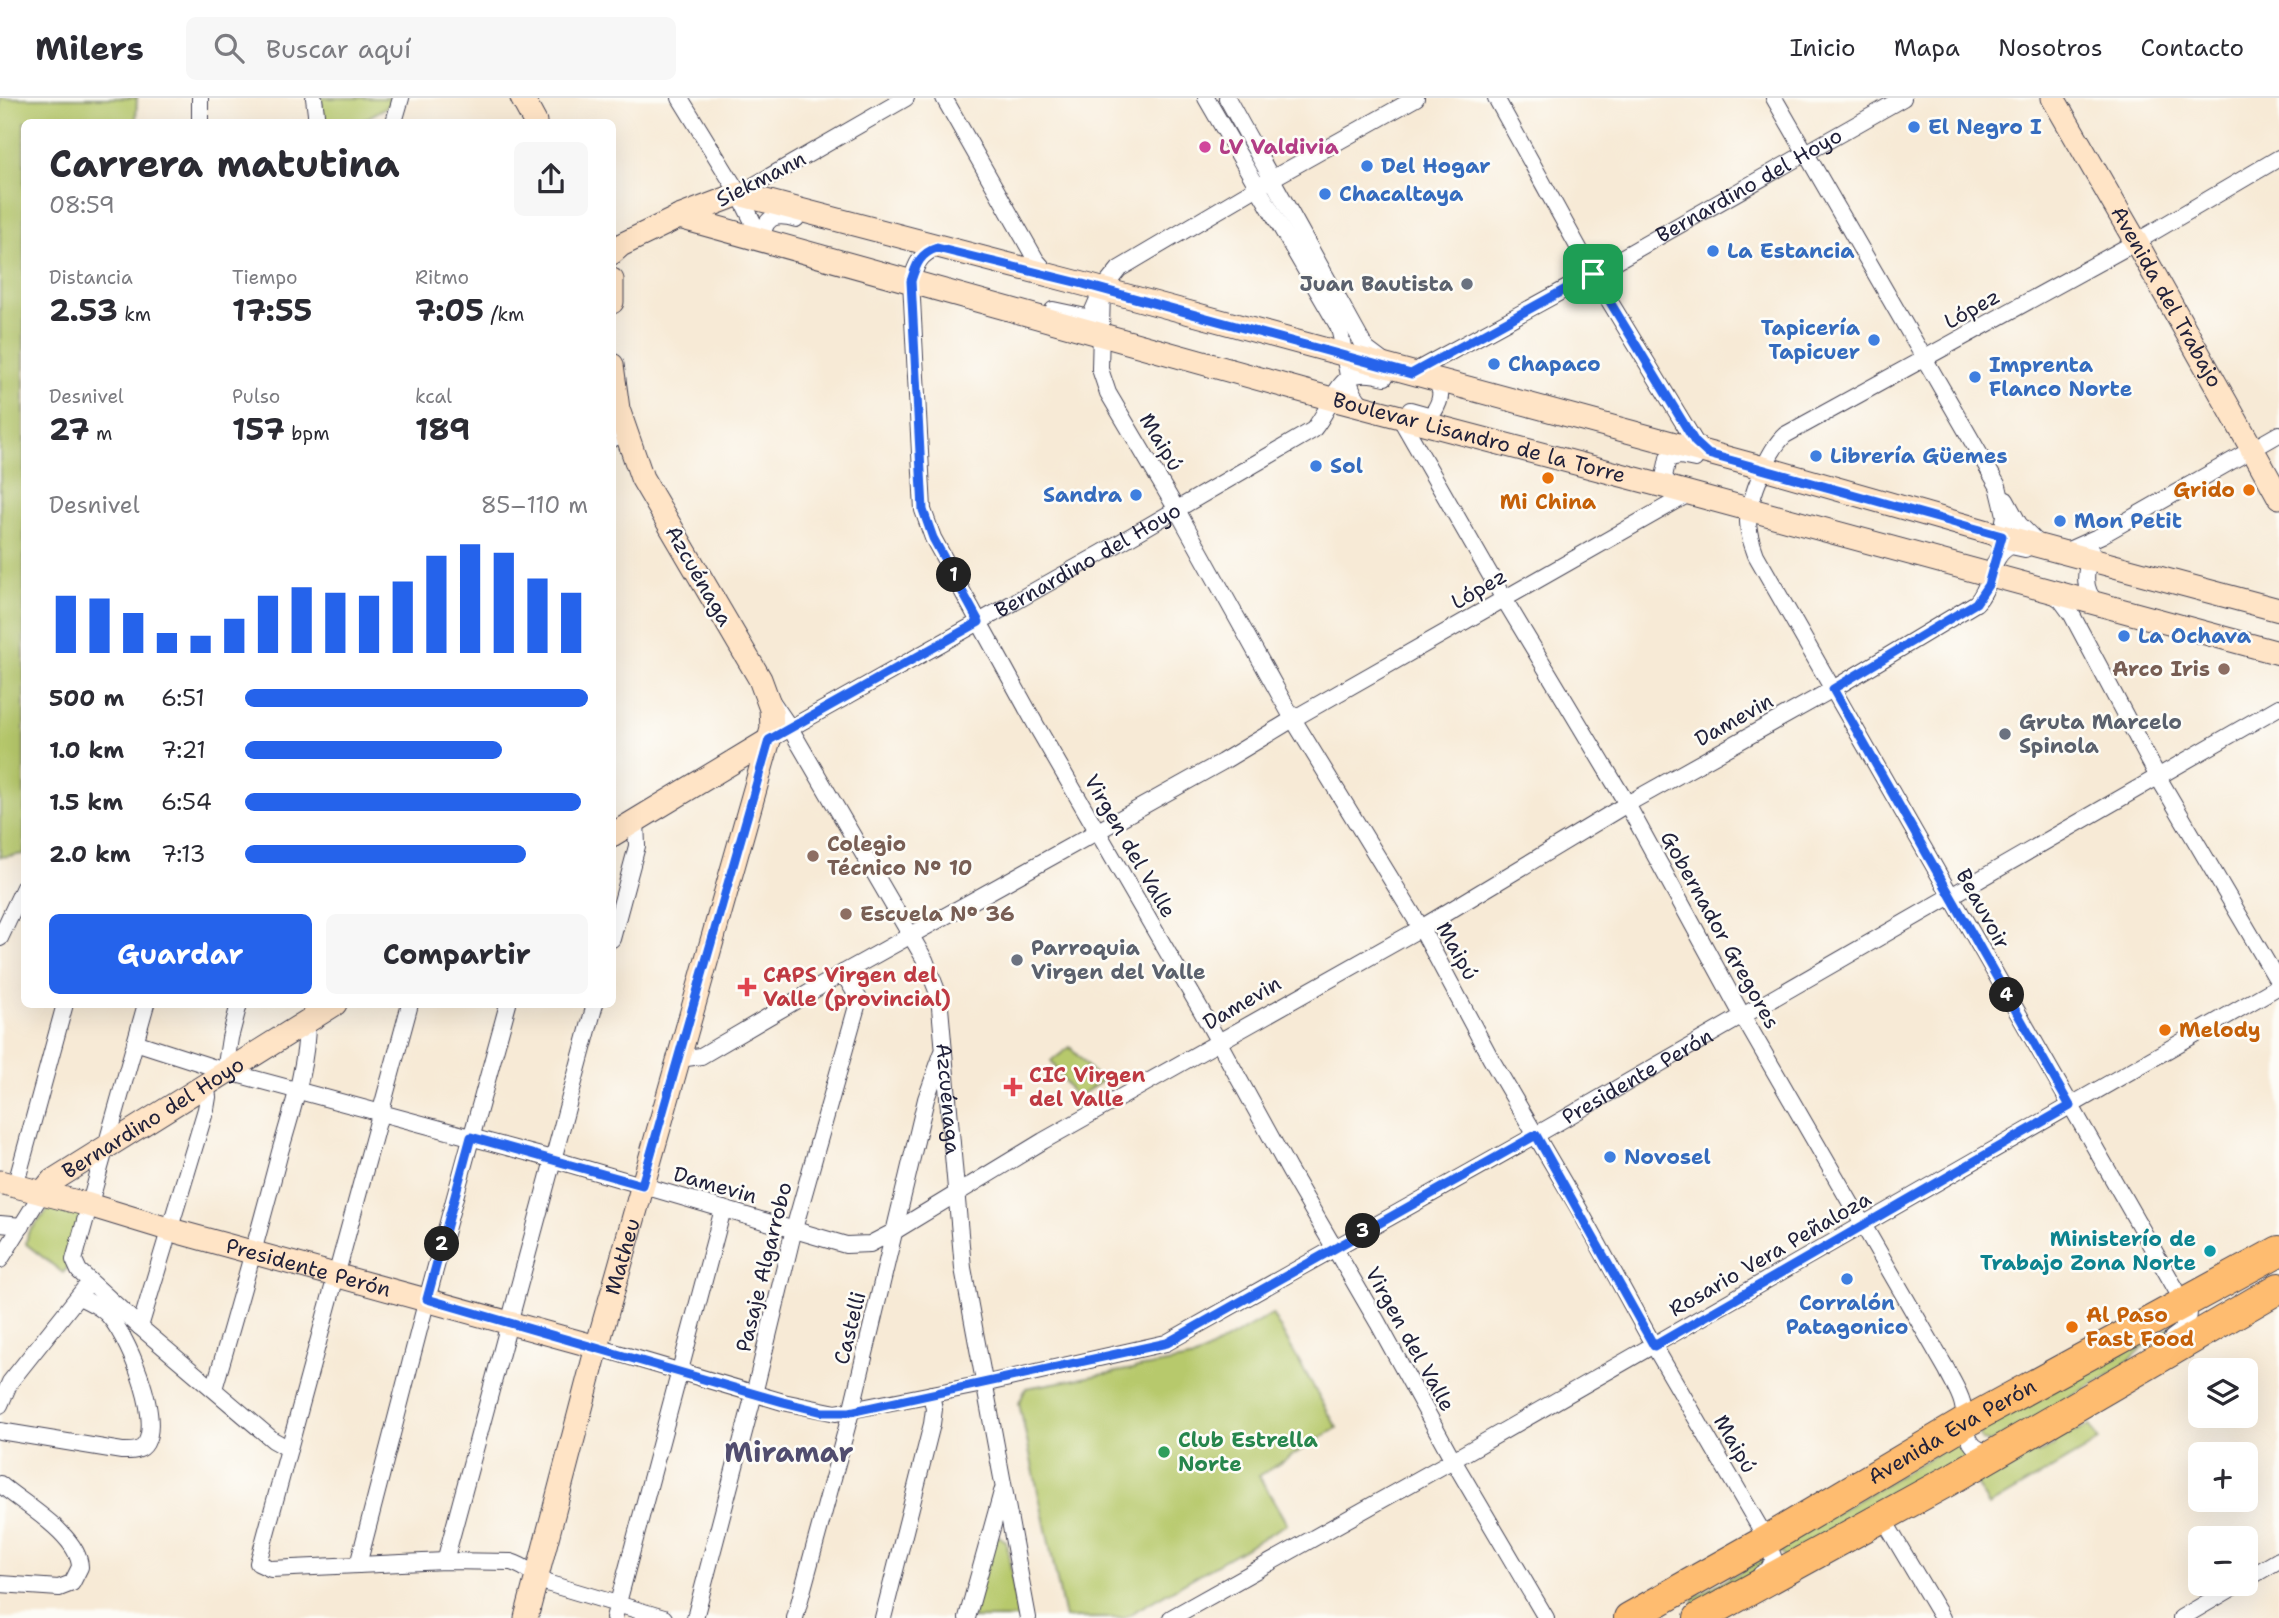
<!DOCTYPE html>
<html lang="es">
<head>
<meta charset="utf-8">
<style>
  :root { --surface:#fff; --page:#f7f7f7; --text:#2b2b33; --muted:#7c7c81; --line:#e1e1e2; --accent:#2563eb }
  body { margin:0; font-family:"Shantell Sans",sans-serif; background:var(--page); color:var(--text); height:100vh; display:flex; flex-direction:column; font-size:26px; white-space:nowrap }
  * { box-sizing:border-box; margin:0 }
  p { font-size:23px; color:var(--muted) }
  .icon { flex:none; width:38px; height:38px; fill:none; stroke:currentColor; stroke-width:2; stroke-linecap:round; stroke-linejoin:round }
  .map { position:relative; flex:1; overflow:hidden }
  .details { position:absolute; left:21px; top:21px; width:595px; height:889px; display:flex; flex-direction:column; background:var(--surface); border-radius:10px; box-shadow:0 7px 28px #0002 }
  .details>* { flex:none }
  .buttons { position:absolute; left:2188px; top:1260px; display:grid; gap:14px }
  .buttons a { display:grid; place-items:center; width:70px; height:70px; border-radius:10px; background:var(--surface); box-shadow:0 7px 28px #0002; font-size:35px }
  .pin { position:absolute; display:grid; place-items:center; width:60px; height:60px; color:#fff; margin:-30px; border-radius:14px; box-shadow:0 4px 10px #0006 }
  .km { position:absolute; width:35px; height:35px; margin:-18px; border-radius:50%; background:#222; color:#fff; font-size:19px; line-height:35px; text-align:center }
  .round { display:grid; place-items:center; flex:none; width:74px; height:74px; border-radius:10px; background:var(--page) }
  .headline { display:flex; align-items:center; justify-content:space-between; height:119px; padding:0 28px }
  h1 { font-size:38px; font-weight:700; line-height:52px }
  .metrics { display:grid; grid-template-columns:repeat(3,1fr); gap:10px; height:119px; padding:7px 28px }
  .metrics div { display:grid; align-content:center }
  .metrics b { font-size:30px; font-weight:700 }
  .metrics small { font-size:19px; font-weight:400 }
  .metrics p { font-size:19px }
  .chart { height:196px; padding:14px 28px }
  .chart p { display:flex; justify-content:space-between }
  .chart svg { width:100%; height:126px; margin-top:7px; stroke:var(--accent); stroke-width:6 }
  .button { display:flex; gap:14px; margin-top:auto; padding:14px 28px }
  .button a { flex:1; height:80px; border-radius:10px; background:var(--accent); color:#fff; font-size:28px; font-weight:700; line-height:80px; text-align:center }
  .button a+a { background:var(--page); color:var(--text) }
  ul { padding:0 28px; list-style:none; font-size:23px }
  li { display:grid; grid-template-columns:112px 84px 1fr; align-items:center; height:52px }
  li i { height:18px; border-radius:9px; background:var(--accent) }
  header { display:flex; align-items:center; gap:42px; box-sizing:border-box; height:98px; padding:0 35px; background:var(--surface); border-bottom:2px solid var(--line) }
  header strong { font-size:33px }
  nav { display:flex; gap:38px; margin-inline-start:auto; font-size:24px }
  .search { width:490px; height:63px; background:var(--page); display:flex; align-items:center; gap:18px; box-sizing:border-box; padding:0 24px; border-radius:10px; color:var(--muted); font-size:26px }
  .map>svg:first-child { display:block }
  .green { fill:#b7c96c; stroke:#6c7654; stroke-width:2 }
  .lines { fill:none; stroke-linecap:round; stroke-linejoin:round }
  .street-casing { stroke:#424052; stroke-width:18 }
  .secondary-casing { stroke:#424052; stroke-width:25 }
  .highway-casing { stroke:#424052; stroke-width:32 }
  .street { stroke:#fff; stroke-width:16 }
  .secondary { stroke:#ffe4c6; stroke-width:23 }
  .highway { stroke:#febc70; stroke-width:30 }
  .route-casing { stroke:#fff; stroke-width:14 }
  .route { stroke:#2563eb; stroke-width:9 }
  .shop-dot { fill:#3f7fe0; stroke:#fdfcf7; stroke-width:2.5 }
  .hotel-dot { fill:#d1479c; stroke:#fdfcf7; stroke-width:2.5 }
  .worship-dot { fill:#6b7280; stroke:#fdfcf7; stroke-width:2.5 }
  .food-dot { fill:#e8710a; stroke:#fdfcf7; stroke-width:2.5 }
  .education-dot { fill:#8d6e63; stroke:#fdfcf7; stroke-width:2.5 }
  .health-dot { fill:#e0444e; stroke:#fdfcf7; stroke-width:2.5 }
  .culture-dot { fill:#0f9aa8; stroke:#fdfcf7; stroke-width:2.5 }
  .leisure-dot { fill:#2e9e5b; stroke:#fdfcf7; stroke-width:2.5 }
  .labels { text-anchor:middle; stroke-width:5; stroke-linejoin:round; paint-order:stroke }
  .shop-label { font-size:21px; font-weight:bold; fill:#366cbe; stroke:#fdfcf7; text-anchor:start }
  .hotel-label { font-size:21px; font-weight:bold; fill:#b23c85; stroke:#fdfcf7; text-anchor:start }
  .street-label { font-size:21px; fill:#22223b; stroke:#fdfcf7 }
  .worship-label { font-size:21px; font-weight:bold; fill:#5b616d; stroke:#fdfcf7; text-anchor:start }
  .food-label { font-size:21px; font-weight:bold; fill:#c56008; stroke:#fdfcf7; text-anchor:start }
  .education-label { font-size:21px; font-weight:bold; fill:#785e54; stroke:#fdfcf7; text-anchor:start }
  .health-label { font-size:21px; font-weight:bold; fill:#be3a42; stroke:#fdfcf7; text-anchor:start }
  .culture-label { font-size:21px; font-weight:bold; fill:#0d838f; stroke:#fdfcf7; text-anchor:end }
  .leisure-label { font-size:21px; font-weight:bold; fill:#27864d; stroke:#fdfcf7; text-anchor:start }
  .district-label { font-size:28px; font-weight:bold; fill:#514d6f; stroke:#fdfcf7 }
</style>
</head>
<body>
<header>
<strong>Milers</strong>
<div class="search"><svg class="icon" aria-label="search" viewBox="0 0 24 24"><circle cx="10" cy="10" r="6"/><path d="M15 15l6 6"/></svg>Buscar aquí</div>
<nav><a>Inicio</a><a>Mapa</a><a>Nosotros</a><a>Contacto</a></nav>
</header>
<div class="map">
<svg width="2279" height="1520" viewBox="0 0 2279 1520">
  <rect width="100%" height="100%" fill="#fdfcf7"/>
  <filter id="ink" filterUnits="userSpaceOnUse"><feTurbulence type="fractalNoise" baseFrequency=".0143" numOctaves="2"/><feDisplacementMap in="SourceGraphic" scale="14" xChannelSelector="R" yChannelSelector="G"/><feConvolveMatrix kernelMatrix="1 2 1 2 8 2 1 2 1" color-interpolation-filters="sRGB"/></filter>
  <filter id="wash" filterUnits="userSpaceOnUse"><feTurbulence type="fractalNoise" baseFrequency=".00686" numOctaves="4" result="noise"/><feDisplacementMap in="SourceGraphic" scale="28" xChannelSelector="R" yChannelSelector="G"/><feGaussianBlur stdDeviation="1.57" result="paint"/><feColorMatrix in="noise" values="0 0 0 0 0 0 0 0 0 0 0 0 0 0 0 0 0 1.4 0 .05"/><feComposite in="paint" operator="in"/></filter>
  <g filter="url(#wash)">
    <rect width="100%" height="100%" fill="#f7ead6"/>
    <!-- green -->
    <path class="green" d="M0 0H137L136 24H24V756L0 759Z
      M320 0H391L388 8 360 24H325Z
      M1070 949 1101 984 1076 1000 1051 963Z
      M89 1107 74 1163 63 1175 26 1146 28 1135 50 1110Z
      M1272 1216 1337 1330 1259 1378 1287 1426 1123 1520H1065L1019 1305 1026 1290 1195 1260Z
      M2181 1223 2177 1229 2147 1246 2121 1270 1990 1345 1983 1343 1979 1338 1986 1328Z
      M2089 1327 2099 1343 1989 1408 1976 1386 2032 1354 2038 1356 2054 1347V1341L2071 1332 2076 1334Z
      M1957 1344 1967 1360 1785 1461 1777 1449Z
      M999 1438 1006 1443 1019 1520H972L993 1443Z
      M1765 1460 1764 1469 1696 1508 1693 1504 1695 1499Z"/>
  </g>
  <g filter="url(#ink)">
    <g class="lines">
      <defs>
        <g id="street">
          <path d="M200 0V24"/>
          <path d="M314 0 317 24"/>
          <path d="M680 0 739 96 762 142"/>
          <path d="M944 0 1036 162 1050 178"/>
          <path d="M1206 0 1338 228C1347 249 1343 302 1369 309"/>
          <path d="M1227 0 1366 251 1382 263"/>
          <path d="M1496 0 1593 176 1695 344 1706 354"/>
          <path d="M1774 0 1998 388 2005 417 2000 446"/>
          <path d="M394 24 401 0"/>
          <path d="M739 96 906 0"/>
          <path d="M762 142C764 120 774 114 796 121"/>
          <path d="M937 150C920 155 916 167 911 183L923 412 933 440 1037 629 1201 912 1289 1072 1378 1225 1453 1362 1546 1520"/>
          <path d="M1102 192 1100 271 1108 295 1177 412 1293 621 1421 830 1491 961 1579 1111 1654 1248 1767 1442 1774 1461 1768 1472 1761 1476"/>
          <path d="M1053 212 1086 219 1091 217 1102 192 1119 171 1273 80 1416 0"/>
          <path id="s1" d="M1410 276 1593 176 1903 0"/>
          <path d="M1410 312 1428 317 1433 315C1441 303 1444 292 1434 282"/>
          <path d="M1399 318 1504 501 1627 706 1742 917 1947 1272C1952 1283 1959 1293 1962 1304 1968 1324 1961 1357 1995 1353"/>
          <path d="M612 341 625 334"/>
          <path d="M1673 391 1664 379 1668 360 1680 358 1695 361"/>
          <path d="M2006 402 2019 426 2038 445"/>
          <path d="M2091 453C2086 472 2081 491 2097 505"/>
          <path d="M2064 454 2102 437 2279 336"/>
          <path d="M2051 495 2061 502 2072 517 2158 679 2279 885"/>
          <path id="s2" d="M771 602 790 630 925 862 939 898 963 1170 1028 1520"/>
          <path id="s3" d="M769 642 1102 455 1313 332C1338 302 1335 264 1385 279"/>
          <path d="M0 840 24 789"/>
          <path d="M612 841 637 748 636 722"/>
          <path d="M146 906 74 1162 79 1173 140 1229 273 1342 289 1351"/>
          <path d="M410 906 258 1465 271 1471 445 1463 511 1464C526 1468 537 1480 550 1486L664 1520"/>
          <path d="M135 944 225 973 552 1061 846 1147 870 1146 895 1133 1043 1043 1421 830 1627 706 1833 591 1976 505C1993 488 1989 457 2011 448L2025 451"/>
          <path d="M679 961 701 958 843 875 1222 664 1293 621 1692 394"/>
          <path d="M225 973 230 940 239 906"/>
          <path d="M15 1089 65 906"/>
          <path d="M0 1126 22 1128"/>
          <path d="M0 1162 42 1095"/>
          <path d="M140 1229 206 1011 208 999 206 985"/>
          <path d="M2172 1240C2182 1234 2189 1226 2189 1214L1756 457C1752 446 1748 435 1748 424 1749 401 1768 352 1785 337L2136 144 2279 60"/>
          <path id="s4" d="M597 1249 783 1304 836 1315 983 1286 1166 1245 1536 1037 2279 609"/>
          <path d="M214 1291C237 1212 259 1134 280 1054 292 1012 307 968 307 924"/>
          <path d="M0 1307 10 1284 84 1191"/>
          <path d="M0 1333 122 1353C131 1353 141 1354 146 1345 161 1318 127 1235 106 1215 99 1208 88 1203 79 1199"/>
          <path d="M0 1386C23 1406 79 1437 80 1469L72 1485 59 1490 0 1486"/>
          <path d="M1882 1419 1942 1520"/>
          <path d="M445 1463 595 906"/>
          <path d="M358 1467 427 1201 508 906"/>
          <path d="M2245 1482 2279 1462"/>
          <path d="M614 1520 723 1111"/>
          <path d="M695 1520 754 1296 794 1131 859 901 843 875"/>
          <path d="M795 1520 851 1314 926 1001 942 956"/>
          <path d="M883 1520 932 1326 934 1311 931 1296"/>
          <path d="M967 1520 1002 1394"/>
          <path d="M1171 1520 1453 1362 2279 888"/>
          <path d="M2181 1520 2239 1486"/>
        </g>
        <g id="secondary">
          <path d="M522 0 535 24"/>
          <path id="s5" d="M2053 0 2136 144 2279 399"/>
          <path id="s6" d="M679 119 1332 301 1663 388 2279 555"/>
          <path d="M612 155 621 147 679 119 739 96 1083 186 1764 370 2002 438 2279 512"/>
          <path d="M612 182V204"/>
          <path d="M612 737 769 642"/>
          <path id="s7" d="M0 1084 89 1107 171 1132 597 1249"/>
          <path id="s8" d="M42 1095 52 1083 335 906"/>
          <path id="s9" d="M526 1520 597 1249 772 631 771 611 760 581 642 380 618 311 612 267"/>
        </g>
        <g id="highway">
          <path id="s10" d="M1629 1520 1767 1442 1964 1325 2279 1153"/>
          <path d="M1699 1520 1948 1383 2279 1190"/>
        </g>
      </defs>
      <!-- street casing -->
      <use href="#street" class="street-casing"/>
      <!-- secondary casing -->
      <use href="#secondary" class="secondary-casing"/>
      <!-- highway casing -->
      <use href="#highway" class="highway-casing"/>
      <!-- street -->
      <use href="#street" class="street"/>
      <!-- secondary -->
      <use href="#secondary" class="secondary"/>
      <!-- highway -->
      <use href="#highway" class="highway"/>
    </g>
  </g>
  <g class="lines" filter="url(#ink)">
    <defs>
      <path id="route" d="M937 150 1083 186 1411 276 1593 176 1695 344 1708 356 2002 438 1988 487 1976 505 1833 591 2070 1008 1654 1248 1536 1037 1167 1245 850 1314H823L783 1304 427 1201 471 1039 642 1087 769 642 979 524 933 440 923 412 911 183C916 167 920 155 937 150Z"/>
    </defs>
    <!-- route casing -->
    <use href="#route" class="route-casing"/>
    <!-- route -->
    <use href="#route" class="route"/>
  </g>
  <!-- markers -->
  <g class="shop-dot">
    <circle cx="1914" cy="29" r="7"/>
    <circle cx="1367" cy="68" r="7"/>
    <circle cx="1325" cy="96" r="7"/>
    <circle cx="1713" cy="153" r="7"/>
    <circle cx="1874" cy="242" r="7"/>
    <circle cx="1494" cy="266" r="7"/>
    <circle cx="1975" cy="279" r="7"/>
    <circle cx="1816" cy="358" r="7"/>
    <circle cx="1316" cy="368" r="7"/>
    <circle cx="1136" cy="397" r="7"/>
    <circle cx="2060" cy="423" r="7"/>
    <circle cx="2124" cy="538" r="7"/>
    <circle cx="1610" cy="1059" r="7"/>
    <circle cx="1847" cy="1181" r="7"/>
  </g>
  <circle class="hotel-dot" cx="1205" cy="49" r="7"/>
  <g class="worship-dot">
    <circle cx="1467" cy="186" r="7"/>
    <circle cx="2005" cy="636" r="7"/>
    <circle cx="1017" cy="862" r="7"/>
  </g>
  <g class="food-dot">
    <circle cx="1548" cy="380" r="7"/>
    <circle cx="2249" cy="392" r="7"/>
    <circle cx="2165" cy="932" r="7"/>
    <circle cx="2072" cy="1229" r="7"/>
  </g>
  <g class="education-dot">
    <circle cx="2224" cy="571" r="7"/>
    <circle cx="813" cy="758" r="7"/>
    <circle cx="846" cy="816" r="7"/>
  </g>
  <g class="health-dot">
    <path d="M743.5 878.5h7v7h7v7h-7v7h-7v-7h-7v-7h7z"/>
    <path d="M1009.5 978.5h7v7h7v7h-7v7h-7v-7h-7v-7h7z"/>
  </g>
  <circle class="culture-dot" cx="2210" cy="1153" r="7"/>
  <circle class="leisure-dot" cx="1164" cy="1354" r="7"/>
  <g class="labels">
    <!-- shop labels -->
    <g class="shop-label">
      <text x="1928" y="36">El Negro I</text>
      <text x="1381" y="75">Del Hogar</text>
      <text x="1339" y="103">Chacaltaya</text>
      <text x="1727" y="160">La Estancia</text>
      <text x="1860" y="237" text-anchor="end">Tapicería<tspan x="1860" dy="24">Tapicuer</tspan></text>
      <text x="1508" y="273">Chapaco</text>
      <text x="1989" y="274">Imprenta<tspan x="1989" dy="24">Flanco Norte</tspan></text>
      <text x="1830" y="365">Librería Güemes</text>
      <text x="1330" y="375">Sol</text>
      <text x="1122" y="404" text-anchor="end">Sandra</text>
      <text x="2074" y="430">Mon Petit</text>
      <text x="2138" y="545">La Ochava</text>
      <text x="1624" y="1066">Novosel</text>
      <text x="1847" y="1212" text-anchor="middle">Corralón<tspan x="1847" dy="24">Patagonico</tspan></text>
    </g>
    <!-- hotel labels -->
    <g class="hotel-label">
      <text x="1219" y="56">LV Valdivia</text>
    </g>
    <!-- street labels -->
    <g class="street-label">
      <text transform="translate(761 81) rotate(-27)" y="7">Siekmann</text>
      <text dy="7" stroke="none"><textPath href="#s1" startOffset="388">Bernardino del Hoyo</textPath></text>
      <text dy="7" stroke="none"><textPath href="#s5" startOffset="229">Avenida del Trabajo</textPath></text>
      <text transform="translate(1972 211) rotate(-29)" y="7">López</text>
      <text dy="7" stroke="none"><textPath href="#s6" startOffset="830">Boulevar Lisandro de la Torre</textPath></text>
      <text transform="translate(1161 344) rotate(59)" y="7">Maipú</text>
      <text dy="7" stroke="none"><textPath href="#s3" startOffset="366">Bernardino del Hoyo</textPath></text>
      <text transform="translate(699 478) rotate(60)" y="7">Azcuénaga</text>
      <text transform="translate(1479 491) rotate(-30)" y="7">López</text>
      <text transform="translate(1734 622) rotate(-29)" y="7">Damevin</text>
      <text transform="translate(1130 748) rotate(60)" y="7">Virgen del Valle</text>
      <text transform="translate(1983 811) rotate(61)" y="7">Beauvoir</text>
      <text transform="translate(1720 832) rotate(61)" y="7">Gobernador Gregores</text>
      <text transform="translate(1457 853) rotate(61)" y="7">Maipú</text>
      <text transform="translate(1242 905) rotate(-30)" y="7">Damevin</text>
      <text dy="7" stroke="none"><textPath href="#s4" startOffset="1127">Presidente Perón</textPath></text>
      <text dy="7" stroke="none"><textPath href="#s2" startOffset="444">Azcuénaga</textPath></text>
      <text dy="7" stroke="none"><textPath href="#s8" startOffset="135">Bernardino del Hoyo</textPath></text>
      <text transform="translate(715 1087) rotate(16)" y="7">Damevin</text>
      <text transform="translate(1770 1156) rotate(-30)" y="7">Rosario Vera Peñaloza</text>
      <text dy="7" stroke="none"><textPath href="#s9" startOffset="374">Matheu</textPath></text>
      <text dy="7" stroke="none"><textPath href="#s7" startOffset="320">Presidente Perón</textPath></text>
      <text transform="translate(764 1169) rotate(-76)" y="7">Pasaje Algarrobo</text>
      <text transform="translate(850 1230) rotate(-76)" y="7">Castelli</text>
      <text transform="translate(1410 1241) rotate(61)" y="7">Virgen del Valle</text>
      <text dy="7" stroke="none"><textPath href="#s10" startOffset="373">Avenida Eva Perón</textPath></text>
      <text transform="translate(1735 1346) rotate(60)" y="7">Maipú</text>
    </g>
    <!-- worship labels -->
    <g class="worship-label">
      <text x="1453" y="193" text-anchor="end">Juan Bautista</text>
      <text x="2019" y="631">Gruta Marcelo<tspan x="2019" dy="24">Spinola</tspan></text>
      <text x="1031" y="857">Parroquia<tspan x="1031" dy="24">Virgen del Valle</tspan></text>
    </g>
    <!-- food labels -->
    <g class="food-label">
      <text x="2235" y="399" text-anchor="end">Grido</text>
      <text x="1548" y="411" text-anchor="middle">Mi China</text>
      <text x="2179" y="939">Melody</text>
      <text x="2086" y="1224">Al Paso<tspan x="2086" dy="24">Fast Food</tspan></text>
    </g>
    <!-- education labels -->
    <g class="education-label">
      <text x="2210" y="578" text-anchor="end">Arco Iris</text>
      <text x="827" y="753">Colegio<tspan x="827" dy="24">Técnico Nº 10</tspan></text>
      <text x="860" y="823">Escuela Nº 36</text>
    </g>
    <!-- health labels -->
    <g class="health-label">
      <text x="763" y="884">CAPS Virgen del<tspan x="763" dy="24">Valle (provincial)</tspan></text>
      <text x="1029" y="984">CIC Virgen<tspan x="1029" dy="24">del Valle</tspan></text>
    </g>
    <!-- culture labels -->
    <g class="culture-label">
      <text x="2196" y="1148">Ministerío de<tspan x="2196" dy="24">Trabajo Zona Norte</tspan></text>
    </g>
    <!-- leisure labels -->
    <g class="leisure-label">
      <text x="1178" y="1349">Club Estrella<tspan x="1178" dy="24">Norte</tspan></text>
    </g>
    <!-- district labels -->
    <g class="district-label">
      <text x="789" y="1364">Miramar</text>
    </g>
  </g>
</svg>
<div class="buttons">
<a><svg class="icon" aria-label="layers" viewBox="0 0 24 24"><path d="M12 4l9 5-9 5-9-5zM3 14l9 5 9-5"/></svg></a>
<a>+</a>
<a>−</a>
</div>
<div class="pin" style="left:1593px;top:176px;background:#1e9e55"><svg class="icon" aria-label="arrive" viewBox="0 0 24 24"><path d="M6 21V4h12l-3 4 3 4H6"/></svg></div>
<b class="km" style="left:954px;top:477px">1</b>
<b class="km" style="left:442px;top:1146px">2</b>
<b class="km" style="left:1363px;top:1133px">3</b>
<b class="km" style="left:2007px;top:897px">4</b>
<section class="details">
<div class="headline"><div><h1>Carrera matutina</h1><p>08:59</p></div><a class="round"><svg class="icon" aria-label="share" viewBox="0 0 24 24"><path d="M12 15V3M7 8l5-5 5 5M5 13v7h14v-7"/></svg></a></div>
<div class="metrics">
<div><p>Distancia</p><b>2.53<small> km</small></b></div>
<div><p>Tiempo</p><b>17:55</b></div>
<div><p>Ritmo</p><b>7:05<small> /km</small></b></div>
</div>
<div class="metrics">
<div><p>Desnivel</p><b>27<small> m</small></b></div>
<div><p>Pulso</p><b>157<small> bpm</small></b></div>
<div><p>kcal</p><b>189</b></div>
</div>
<div class="chart"><p><span>Desnivel</span>85–110 m</p>
<svg viewBox="0 0 160 44" preserveAspectRatio="none"><path d="M5 44V24M15 44V25M25 44V30M35 44V37M45 44V38M55 44V32M65 44V24M75 44V21M85 44V23M95 44V24M105 44V19M115 44V10M125 44V6M135 44V9M145 44V18M155 44V23"/></svg>
</div>
<ul>
<li><b>500 m</b>6:51<i style="width:100%"></i></li>
<li><b>1.0 km</b>7:21<i style="width:75%"></i></li>
<li><b>1.5 km</b>6:54<i style="width:98%"></i></li>
<li><b>2.0 km</b>7:13<i style="width:82%"></i></li>
</ul>
<div class="button"><a>Guardar</a><a>Compartir</a></div>
</section>
</div>
</body>
</html>
